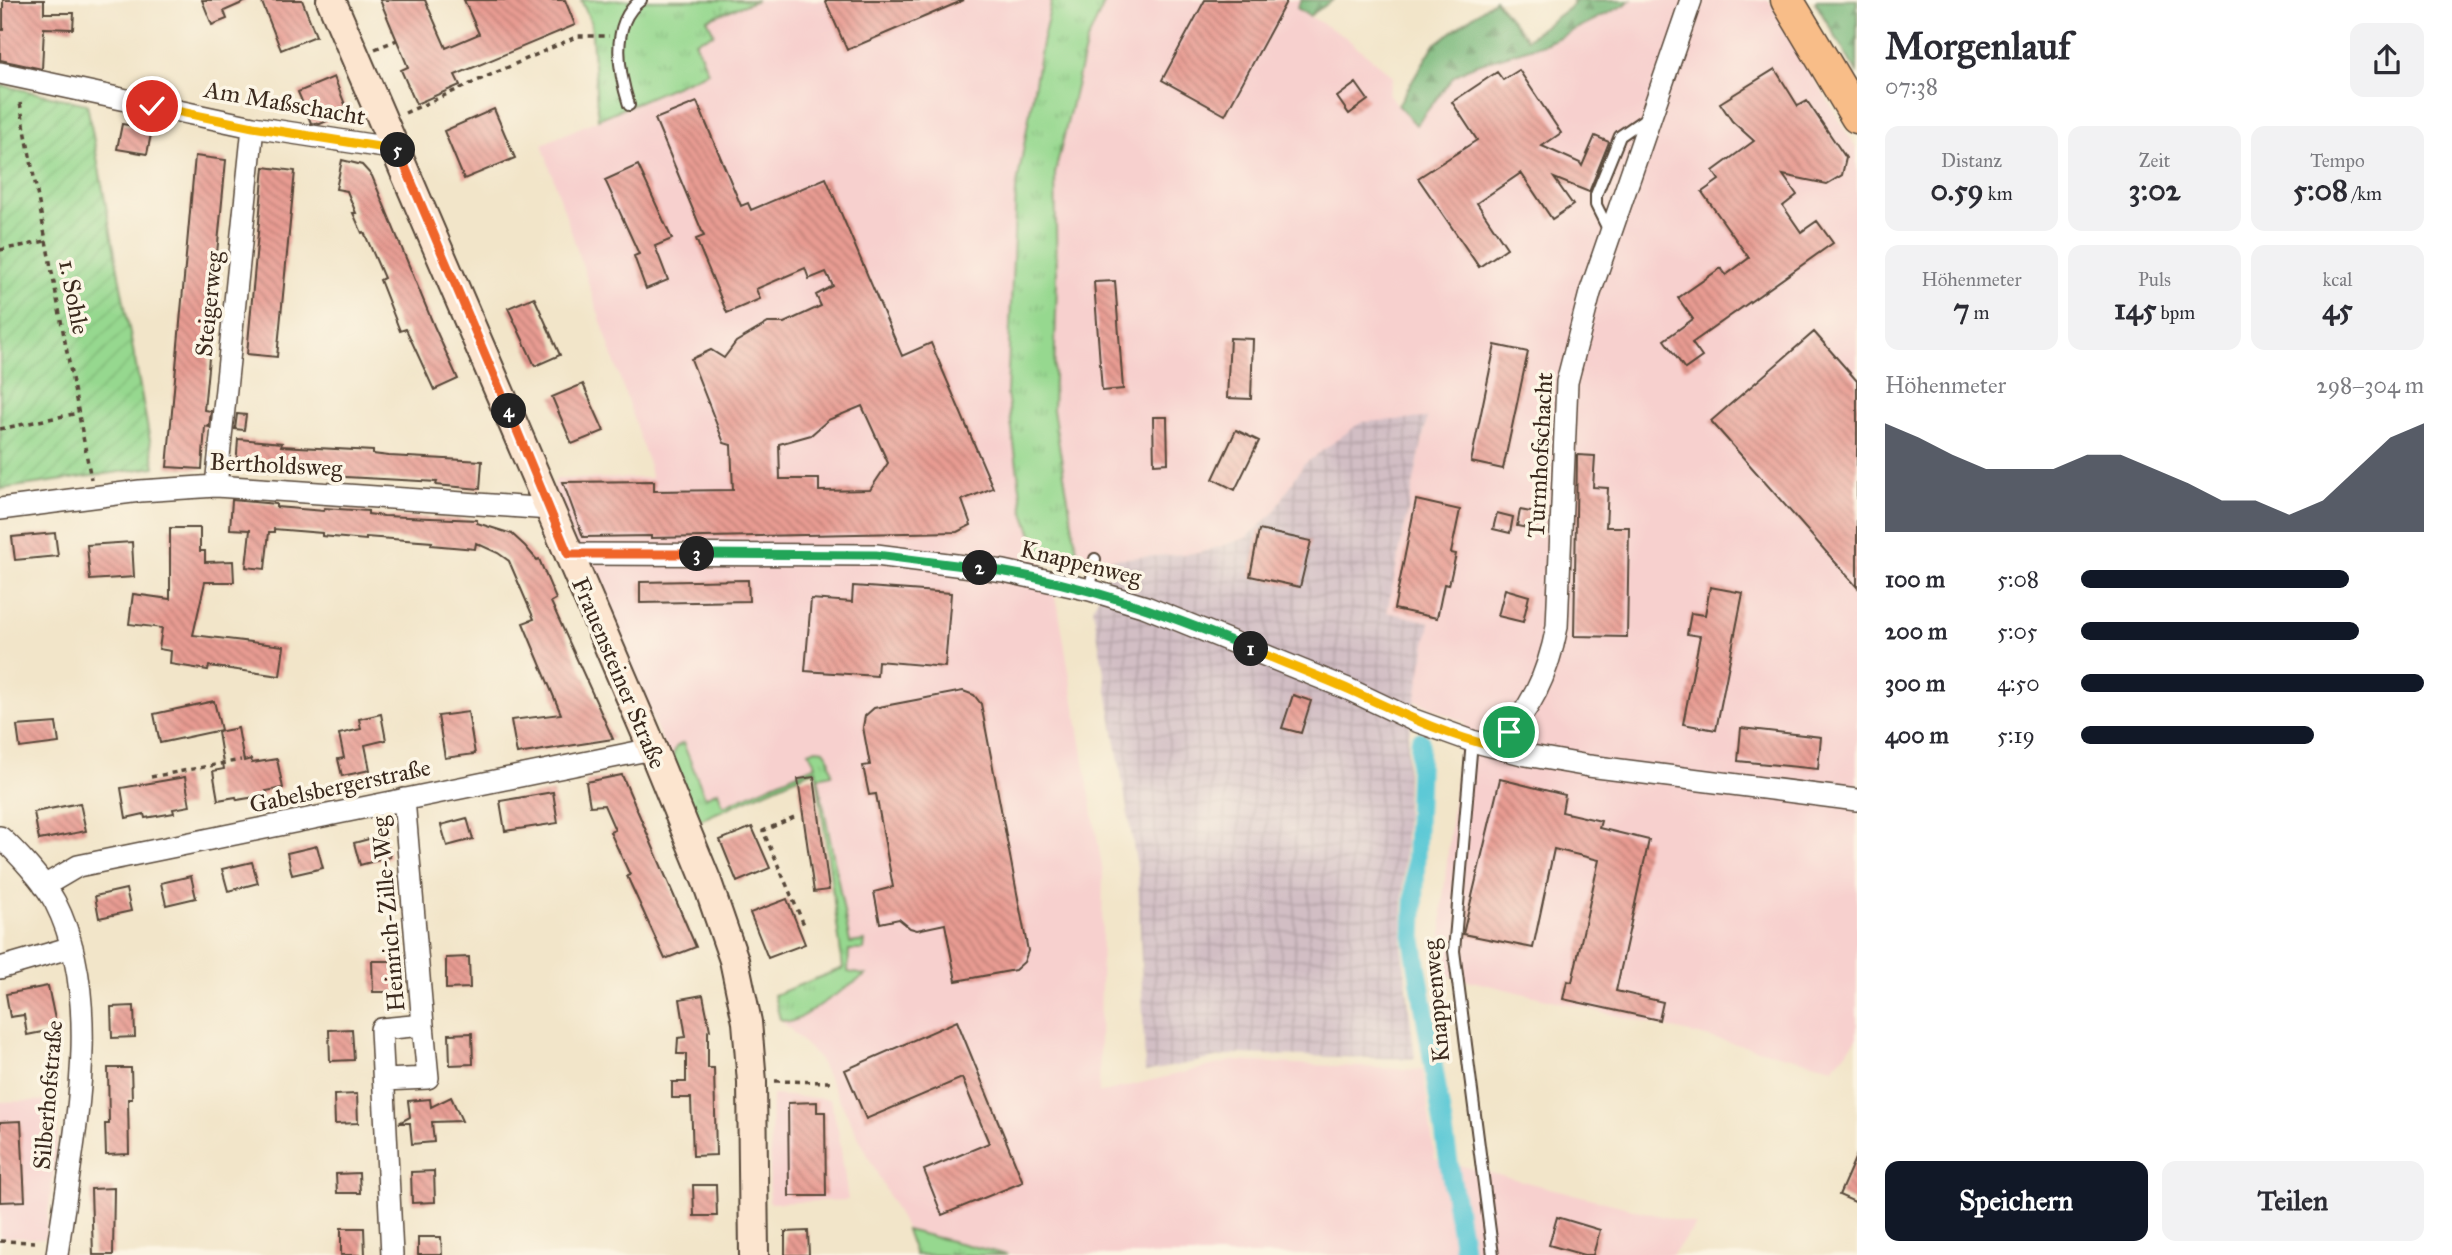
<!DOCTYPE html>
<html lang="de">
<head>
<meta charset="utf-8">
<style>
  :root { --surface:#fff; --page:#f2f2f3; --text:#2b2b33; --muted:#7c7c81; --accent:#111827 }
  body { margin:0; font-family:"IM FELL Great Primer",serif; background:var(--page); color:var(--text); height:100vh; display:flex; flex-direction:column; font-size:26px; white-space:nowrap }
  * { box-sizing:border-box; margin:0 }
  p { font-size:23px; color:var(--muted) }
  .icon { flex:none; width:38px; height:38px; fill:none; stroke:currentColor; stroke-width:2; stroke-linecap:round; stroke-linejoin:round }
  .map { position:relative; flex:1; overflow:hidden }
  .side { display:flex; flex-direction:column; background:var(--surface); width:595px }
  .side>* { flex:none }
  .pin { position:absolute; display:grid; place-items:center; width:60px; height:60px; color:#fff; margin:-30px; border:4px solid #fff; border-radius:50%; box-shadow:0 2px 7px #0007 }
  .km { position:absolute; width:35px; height:35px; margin:-18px; border-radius:50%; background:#222; color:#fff; font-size:19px; line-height:35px; text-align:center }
  .round { display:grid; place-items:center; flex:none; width:74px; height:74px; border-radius:14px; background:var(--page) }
  .summary { display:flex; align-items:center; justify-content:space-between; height:119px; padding:0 28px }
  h1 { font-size:38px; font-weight:800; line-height:52px }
  .stats { display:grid; grid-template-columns:repeat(3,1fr); gap:10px; height:119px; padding:7px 28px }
  .stats div { display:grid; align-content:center; border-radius:14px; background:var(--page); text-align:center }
  .stats b { font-size:30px; font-weight:800 }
  .stats small { font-size:19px; font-weight:400 }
  .stats p { font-size:19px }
  .chart { height:196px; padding:14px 28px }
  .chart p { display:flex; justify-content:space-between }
  .chart svg { width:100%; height:126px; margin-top:7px; fill:var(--accent); opacity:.7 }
  .cta { display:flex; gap:14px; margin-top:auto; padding:14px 28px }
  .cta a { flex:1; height:80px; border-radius:14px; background:var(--accent); color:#fff; font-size:28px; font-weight:800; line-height:80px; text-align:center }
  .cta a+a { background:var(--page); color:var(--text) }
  ul { padding:0 28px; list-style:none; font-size:23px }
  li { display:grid; grid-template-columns:112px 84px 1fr; align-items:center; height:52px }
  li i { height:18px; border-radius:9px; background:var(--accent) }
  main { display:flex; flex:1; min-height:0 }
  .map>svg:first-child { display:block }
  .built { fill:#f7d0ce }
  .industrial { fill:url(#industrial-grid) }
  .grass { fill:url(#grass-tufts); stroke:#688156; stroke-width:2 }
  .forest { fill:url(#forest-firs); stroke:#5a714c; stroke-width:2 }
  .garden { fill:url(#garden-furrows); stroke:#688156; stroke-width:2 }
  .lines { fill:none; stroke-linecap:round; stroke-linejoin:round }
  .canal { stroke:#5dc9d6; stroke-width:19 }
  .building { fill:url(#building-back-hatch); fill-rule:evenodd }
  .service-casing { stroke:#564638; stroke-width:14 }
  .minor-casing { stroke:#564638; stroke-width:24 }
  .secondary-casing { stroke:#564638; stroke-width:32 }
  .primary-casing { stroke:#564638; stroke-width:35 }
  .path { stroke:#564638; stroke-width:3.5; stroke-dasharray:5 5; stroke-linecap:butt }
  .service { stroke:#fff; stroke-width:10 }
  .minor { stroke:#fff; stroke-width:21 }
  .secondary { stroke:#fce5cf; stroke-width:28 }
  .primary { stroke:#f8bd88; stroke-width:32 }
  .split-1-casing { stroke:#fff; stroke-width:14 }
  .split-2-casing { stroke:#fff; stroke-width:14 }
  .split-3-casing { stroke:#fff; stroke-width:14 }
  .split-4-casing { stroke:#fff; stroke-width:14 }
  .split-5-casing { stroke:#fff; stroke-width:14 }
  .split-6-casing { stroke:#fff; stroke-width:14 }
  .split-1 { stroke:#f5b400; stroke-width:9 }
  .split-2 { stroke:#22a559; stroke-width:9 }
  .split-3 { stroke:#22a559; stroke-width:9 }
  .split-4 { stroke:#f0652b; stroke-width:9 }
  .split-5 { stroke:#f0652b; stroke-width:9 }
  .split-6 { stroke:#f5b400; stroke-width:9 }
  .labels { text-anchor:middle; stroke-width:7; stroke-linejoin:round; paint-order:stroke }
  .street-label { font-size:24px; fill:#3b2a1e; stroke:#fcf5e5 }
</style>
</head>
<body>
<main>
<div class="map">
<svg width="1857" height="1255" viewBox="0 0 1857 1255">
  <defs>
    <pattern id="industrial-grid" width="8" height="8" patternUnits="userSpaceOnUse" patternTransform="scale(1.75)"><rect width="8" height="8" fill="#d2bec4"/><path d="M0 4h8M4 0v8" fill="none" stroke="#b5a3a8"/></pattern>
    <pattern id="grass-tufts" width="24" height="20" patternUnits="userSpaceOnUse" patternTransform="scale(1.75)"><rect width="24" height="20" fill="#96d88f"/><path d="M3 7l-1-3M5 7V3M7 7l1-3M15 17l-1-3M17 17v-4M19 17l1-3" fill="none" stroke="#82ba7b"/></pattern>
    <pattern id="forest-firs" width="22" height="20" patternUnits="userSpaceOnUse" patternTransform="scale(1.75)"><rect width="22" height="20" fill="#78b87a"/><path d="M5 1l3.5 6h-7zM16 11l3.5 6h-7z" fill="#649663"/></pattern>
    <pattern id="garden-furrows" width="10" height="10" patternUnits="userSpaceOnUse" patternTransform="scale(1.75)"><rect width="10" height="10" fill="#96d88f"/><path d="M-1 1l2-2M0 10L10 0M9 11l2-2" fill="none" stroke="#82ba7b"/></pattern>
    <pattern id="building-back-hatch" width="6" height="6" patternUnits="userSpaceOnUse" patternTransform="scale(1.75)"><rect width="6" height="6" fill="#e89b92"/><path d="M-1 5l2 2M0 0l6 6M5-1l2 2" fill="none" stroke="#bd7f77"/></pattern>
  </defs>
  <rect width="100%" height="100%" fill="#fcf5e5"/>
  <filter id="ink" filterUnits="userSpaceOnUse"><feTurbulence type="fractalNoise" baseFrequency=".0143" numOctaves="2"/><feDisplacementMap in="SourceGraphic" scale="14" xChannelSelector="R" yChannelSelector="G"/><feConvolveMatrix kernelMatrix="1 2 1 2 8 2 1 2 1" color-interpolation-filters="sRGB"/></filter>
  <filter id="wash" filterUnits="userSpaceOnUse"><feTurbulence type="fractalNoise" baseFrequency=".00686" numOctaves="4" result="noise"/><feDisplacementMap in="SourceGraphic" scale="28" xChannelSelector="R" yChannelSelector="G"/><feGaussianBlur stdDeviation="1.57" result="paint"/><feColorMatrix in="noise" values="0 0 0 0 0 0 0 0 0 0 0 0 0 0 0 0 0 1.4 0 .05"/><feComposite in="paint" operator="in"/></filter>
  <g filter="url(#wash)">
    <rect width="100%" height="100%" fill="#f2e5c9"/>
    <!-- built -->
    <path class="built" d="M757 0H1052L1042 43 1023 510 1058 606 1103 873 1099 1093 1232 1061 1423 1070 1435 1159 1696 1225 1672 1255H1008L906 1230 818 1058 780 1019 774 995 843 968 816 769 698 821 596 594 553 488 556 479 651 478 649 465 542 144 707 72 695 41 707 19Z
      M1106 0H1301L1297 9 1344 36 1393 76 1388 94 1416 124 1454 76 1474 65 1547 43 1625 5 1630 0H1769L1857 150V1039L1833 1067 1442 974V909L1458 758 1465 723 1414 700 1429 622 1387 612 1427 418 1303 465 1273 514 1246 538 1199 553 1109 559 1078 558 1053 410 1057 282 1055 173 1087 40Z
      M772 1095 830 1099 838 1129 848 1200 769 1203Z
      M60 1100 58 1135 45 1239 0 1237V1102Z"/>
    <!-- industrial -->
    <path class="industrial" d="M1427 418 1387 612 1430 622 1408 740 1402 943 1415 1059 1236 1054 1145 1072 1138 873 1093 608 1108 575 1109 559 1199 553 1246 538 1273 514 1303 465 1361 422Z"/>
    <!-- grass -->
    <path class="grass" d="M581 0H757L707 19 714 34 695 41 708 72 598 119 591 22Z
      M1052 0H1106L1087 41 1055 173 1057 282 1053 410 1078 558 1038 551 1023 510 1007 393 1016 191 1042 43Z
      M683 743 705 797 718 791 723 806 816 765 809 752 816 749 824 750 829 757 832 774 818 777 850 943 865 941 864 950H849L848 972 866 975 800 1018 790 1022 780 1019 774 995 843 968 816 769 698 821 672 759 676 747Z
      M906 1230 1008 1255H915Z"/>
    <!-- forest -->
    <path class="forest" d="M1301 0H1333L1309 16 1297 8Z
      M1495 0 1527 39 1574 4 1572 0H1630L1625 5 1547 43 1474 65 1454 76 1416 125 1398 105 1434 45Z
      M1817 0H1857V73L1815 2Z"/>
    <!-- garden -->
    <path class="garden" d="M0 85 87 104 155 467 0 489Z"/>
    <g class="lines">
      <!-- canal -->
      <path class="canal" d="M1420 741 1413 940 1464 1255"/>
    </g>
    <g id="blocks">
      <!-- building -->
      <path class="building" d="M3 0H44V13H74L73 29 44 28 42 69 0 60V30H3Z
        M202 0H249L224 11 227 19 212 25Z
        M261 0H302L316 36 281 50Z
        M380 0H425L446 48 479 34 464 0H565L575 25 455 75 460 85 416 104 401 70 408 67Z
        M825 0H964L847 50Z
        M1205 0H1287L1225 115 1162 80Z
        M1775 69 1798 106 1807 101 1846 158 1842 175 1827 184 1783 175 1797 195 1783 206 1801 232 1817 221 1833 243 1692 343 1702 357 1685 369 1664 340 1693 319 1678 298 1721 268 1726 275 1749 258 1702 192 1719 180 1713 171 1754 141 1732 121 1720 103Z
        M1519 70 1561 133 1542 146 1580 163 1582 166 1595 136 1609 142 1589 192 1554 178 1573 205 1552 219 1521 173 1477 203 1507 248 1479 267 1418 178 1477 140 1452 102 1497 72 1503 80Z
        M334 77 348 112 320 124 311 123 298 92Z
        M1356 83 1368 100 1349 114 1337 97Z
        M697 102 741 206 748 203 751 210 826 178 902 356 931 343 993 488 962 500 971 525 957 532 651 538V536L583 537 563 482 654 481V491L733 490 731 445 724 443 691 359 711 350 724 358 736 342 768 323H784L821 306 816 295 833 286 826 272 809 279 805 268 756 289 760 299 727 313 696 239 704 236 655 119ZM862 406 888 463 870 490 819 491V479H780L779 444 811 435 828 420Z
        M494 109 515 158 464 179 444 131Z
        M122 124 152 129 147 154 117 149Z
        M195 156 226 160 211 316H213L204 410 211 411 209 427 205 426 202 469 167 467Z
        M342 160 362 165 372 176 434 326 458 379 434 390 406 329 400 331 380 280 384 278 364 232 362 233 353 213H356L347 191 336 189Z
        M638 165 672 239 655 246 668 280 646 289 634 256 639 254 605 180Z
        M264 167 295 171 277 357 247 354Z
        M1115 281 1123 389 1102 391 1094 282Z
        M534 297 560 355 535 366 508 308Z
        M1814 332 1857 381V587L1711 421Z
        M1230 338 1253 339 1251 399 1227 398Z
        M1495 345 1528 352 1503 469 1471 462Z
        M583 384 604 431 572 444 552 397Z
        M237 414 246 415 244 430 235 429Z
        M1153 417H1167L1168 463 1154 464Z
        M1236 430 1259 441 1235 490 1213 479Z
        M238 439 282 443 281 446 373 451V454L389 456 482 461 480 489 436 485 437 482 420 481 327 476V473L236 468Z
        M1577 455 1595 456 1593 487 1608 488 1606 527H1629L1627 637 1574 636Z
        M232 500 276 504V507L324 511V508L368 511V514L384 516 477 520V523L512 534 525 546 537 560 539 559 556 599 551 602 613 739 517 754 511 720 561 714 523 623 534 619 509 561 498 553 476 543 475 549 431 545 432 542 366 537V540L322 536V533L274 529V532H269L265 569 246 567 250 530 230 529Z
        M1416 500 1460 510 1451 553 1456 554 1449 585 1444 584 1437 618 1394 609Z
        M1520 510 1536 513 1533 529 1517 526Z
        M1497 513 1513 517 1510 533 1493 529Z
        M170 528H200V551H205V562L233 561 234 582H205L193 635 284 646 280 676 209 666 208 670 170 664 171 651 159 649 162 628 129 624 133 594 170 599Z
        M1259 530 1311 541 1300 587 1250 576Z
        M55 533 58 556 15 560 12 537Z
        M132 542 134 577 90 580 87 545Z
        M748 580 749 601 640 603V582Z
        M853 586 951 593 945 667 878 661 877 676 805 671 811 599 852 602Z
        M1710 587 1743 593 1716 730 1683 724 1700 636 1687 634 1691 613 1705 615Z
        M1505 589 1529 596 1523 622 1498 616Z
        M963 691 974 695 981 704 1028 951 1024 962 1015 970 956 981 945 924 917 930 910 928 899 919 880 923 874 892 893 887 876 794 869 795 863 766 870 765 863 727 865 716 874 708Z
        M1293 695 1311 701 1301 733 1282 728Z
        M214 701 221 730 160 743 154 714Z
        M468 712 475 754 445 758 438 716Z
        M381 714 386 740 365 745 370 770 342 776 338 759 344 758 339 734 361 729 359 719Z
        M56 723 59 743 20 748 17 726Z
        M238 728 244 761 251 759 252 763 277 759 283 788 266 791 267 795 237 800 236 797 218 800 213 771 224 769 218 732Z
        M1741 728 1821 737 1818 769 1738 761Z
        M622 775 696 947 665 959 627 876 630 875 610 832 615 830 604 805 590 806 586 782Z
        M185 777 190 806 173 809 174 813 145 818 144 814 126 818 121 788Z
        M814 777 829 890 814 892 798 779Z
        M1500 779 1565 795 1562 812 1601 821 1599 828 1649 840 1616 991 1663 1002 1659 1020 1563 999 1567 981 1572 982 1599 860 1554 849 1533 948 1463 934Z
        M553 792 558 823 505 831 500 801Z
        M80 803 86 831 39 840 34 812Z
        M467 818 473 839 447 846 441 825Z
        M752 827 770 868 737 882 720 840Z
        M384 835 390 857 360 865 354 843Z
        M317 846 323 868 292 875 287 853Z
        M252 862 258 883 228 891 222 869Z
        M191 876 196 898 166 905 161 883Z
        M126 889 131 911 99 918 95 896Z
        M787 899 805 944 768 958 750 913Z
        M469 957 470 988 446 989V958Z
        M372 961H396V992H373Z
        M48 986 57 1029 27 1035 24 1015 10 1017 6 994Z
        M703 995 710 1030 708 1031V1068H714L716 1155 693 1156 691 1098H672V1082H686V1054H677L678 1038 686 1037 680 999Z
        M134 1006 135 1037 112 1038 111 1007Z
        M957 1021 1023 1182 942 1215 924 1170 989 1143 962 1078 866 1119 845 1070Z
        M352 1029 354 1060 330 1061 329 1030Z
        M472 1033 473 1064 450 1065 449 1034Z
        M108 1068H131L132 1099H128L129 1154 106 1155 105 1124H109Z
        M357 1094 358 1123 335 1124 334 1095Z
        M451 1097 462 1121 432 1122 434 1142 412 1144 410 1123H399L410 1117 408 1101 430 1099 431 1107Z
        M817 1102V1112H825L826 1196H789L788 1103Z
        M21 1121 25 1201 0 1202V1122Z
        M1857 1154V1203L1839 1195Z
        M434 1171 435 1202 412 1203 411 1172Z
        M359 1173 360 1193H337L336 1174Z
        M693 1185H716L717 1216H694Z
        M114 1188 113 1255H93L91 1189Z
        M1557 1217 1600 1230 1593 1255H1584L1549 1245Z
        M341 1228H364L365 1255H341Z
        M808 1231 809 1255H785V1232Z
        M418 1237H441L442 1255H418Z"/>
    </g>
  </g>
  <g filter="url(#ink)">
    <use href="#blocks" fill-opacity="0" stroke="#564638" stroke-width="2"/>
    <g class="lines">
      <defs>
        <path id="service" d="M629 105C619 73 609 24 641 0
          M1609 231 1596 205V195L1620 136 1649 116
          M1090 590 1095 559
          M1472 741 1454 951 1493 1255"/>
        <path id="minor" d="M0 73 253 127 397 149
          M216 486 253 127
          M0 509 140 491 216 486 550 509
          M568 554 876 555 1004 571 1090 590 1146 607 1348 689 1411 719 1472 741 1526 755 1589 766 1857 800
          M1496 747C1531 709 1547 678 1557 627L1567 382 1590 293 1691 0
          M0 837C16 851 45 883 55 902 107 1003 71 1148 57 1255
          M44 886 78 866 652 749
          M0 968 72 947
          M384 1080 428 1078 423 1025
          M392 1255 381 1029 423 1025 404 799"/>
        <path id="secondary" d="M331 0 646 733 707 882 734 960 747 1022 752 1082 754 1255"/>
        <path id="primary" d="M1787 0 1857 117"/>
      </defs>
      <!-- service casing -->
      <use href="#service" class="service-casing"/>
      <!-- minor casing -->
      <use href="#minor" class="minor-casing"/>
      <!-- secondary casing -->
      <use href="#secondary" class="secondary-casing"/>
      <!-- primary casing -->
      <use href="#primary" class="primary-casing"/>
      <!-- path -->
      <path class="path" d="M375 49 397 40
        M20 103 91 479
        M405 113 578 36H609
        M0 250 46 241
        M0 429 78 413
        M151 777 241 760
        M794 817 763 831 805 927
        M775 1081 831 1082
        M0 1241 39 1242"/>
      <!-- service -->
      <use href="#service" class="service"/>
      <!-- minor -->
      <use href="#minor" class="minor"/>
      <!-- secondary -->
      <use href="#secondary" class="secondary"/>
      <!-- primary -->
      <use href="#primary" class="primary"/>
    </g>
  </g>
  <g class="lines" filter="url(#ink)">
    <defs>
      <path id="split-1" d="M1251 649C1284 663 1318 676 1350 690 1398 712 1444 735 1496 747L1509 732"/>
      <path id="split-2" d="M980 568C1075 581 1163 612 1251 649"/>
      <path id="split-3" d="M697 554 876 555 980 568"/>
      <path id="split-4" d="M509 411 568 554H697"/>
      <path id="split-5" d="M398 150 509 411"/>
      <path id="split-6" d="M152 106 253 127 398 150"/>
    </defs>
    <!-- split-1 casing -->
    <use href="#split-1" class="split-1-casing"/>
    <!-- split-2 casing -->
    <use href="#split-2" class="split-2-casing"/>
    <!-- split-3 casing -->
    <use href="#split-3" class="split-3-casing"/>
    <!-- split-4 casing -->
    <use href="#split-4" class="split-4-casing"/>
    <!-- split-5 casing -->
    <use href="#split-5" class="split-5-casing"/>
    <!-- split-6 casing -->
    <use href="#split-6" class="split-6-casing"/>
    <!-- split-1 -->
    <use href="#split-1" class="split-1"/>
    <!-- split-2 -->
    <use href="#split-2" class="split-2"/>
    <!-- split-3 -->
    <use href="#split-3" class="split-3"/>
    <!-- split-4 -->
    <use href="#split-4" class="split-4"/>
    <!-- split-5 -->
    <use href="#split-5" class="split-5"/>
    <!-- split-6 -->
    <use href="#split-6" class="split-6"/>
  </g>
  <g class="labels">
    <!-- street labels -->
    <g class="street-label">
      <text transform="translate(285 103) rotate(10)" y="8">Am Maßschacht</text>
      <text transform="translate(74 297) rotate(79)" y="8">1. Sohle</text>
      <text transform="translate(209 304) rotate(-84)" y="8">Steigerweg</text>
      <text transform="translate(1540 455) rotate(-87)" y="8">Turmhofschacht</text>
      <text transform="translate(276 465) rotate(3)" y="8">Bertholdsweg</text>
      <text transform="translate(1081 563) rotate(14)" y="8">Knappenweg</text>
      <text transform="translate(619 673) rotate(67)" y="8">Frauensteiner Straße</text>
      <text transform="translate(340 786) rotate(-12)" y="8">Gabelsbergerstraße</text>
      <text transform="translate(388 914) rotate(-95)" y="8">Heinrich-Zille-Weg</text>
      <text transform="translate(1436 1001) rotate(-95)" y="8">Knappenweg</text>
      <text transform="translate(48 1095) rotate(-85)" y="8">Silberhofstraße</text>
    </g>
  </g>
</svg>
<div class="pin" style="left:1509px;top:732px;background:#1e9e55"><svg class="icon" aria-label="arrive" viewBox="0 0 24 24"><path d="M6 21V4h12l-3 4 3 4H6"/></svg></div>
<div class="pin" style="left:152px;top:106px;background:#d93025"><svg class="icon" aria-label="check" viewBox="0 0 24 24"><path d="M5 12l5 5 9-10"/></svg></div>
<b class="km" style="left:1251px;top:649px">1</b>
<b class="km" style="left:980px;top:568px">2</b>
<b class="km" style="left:697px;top:554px">3</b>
<b class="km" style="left:509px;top:411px">4</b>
<b class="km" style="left:398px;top:150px">5</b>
</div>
<section class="side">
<div class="summary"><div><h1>Morgenlauf</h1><p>07:38</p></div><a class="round"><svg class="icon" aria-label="share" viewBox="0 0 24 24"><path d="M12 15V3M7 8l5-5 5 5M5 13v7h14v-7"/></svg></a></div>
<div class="stats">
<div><p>Distanz</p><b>0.59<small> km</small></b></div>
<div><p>Zeit</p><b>3:02</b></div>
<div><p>Tempo</p><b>5:08<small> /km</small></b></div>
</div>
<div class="stats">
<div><p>Höhenmeter</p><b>7<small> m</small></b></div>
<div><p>Puls</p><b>145<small> bpm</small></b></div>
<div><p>kcal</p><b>45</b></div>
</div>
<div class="chart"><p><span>Höhenmeter</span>298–304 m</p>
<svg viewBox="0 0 160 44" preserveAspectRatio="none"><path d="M0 44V6L10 11L20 17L30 22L40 22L50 22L60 17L70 17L80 22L90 27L100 33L110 33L120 38L130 33L140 22L150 11L160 6V44z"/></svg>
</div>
<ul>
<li><b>100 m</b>5:08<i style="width:78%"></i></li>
<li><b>200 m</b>5:05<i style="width:81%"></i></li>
<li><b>300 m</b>4:50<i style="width:100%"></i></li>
<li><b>400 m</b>5:19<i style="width:68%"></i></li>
</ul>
<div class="cta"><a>Speichern</a><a>Teilen</a></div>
</section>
</main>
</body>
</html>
